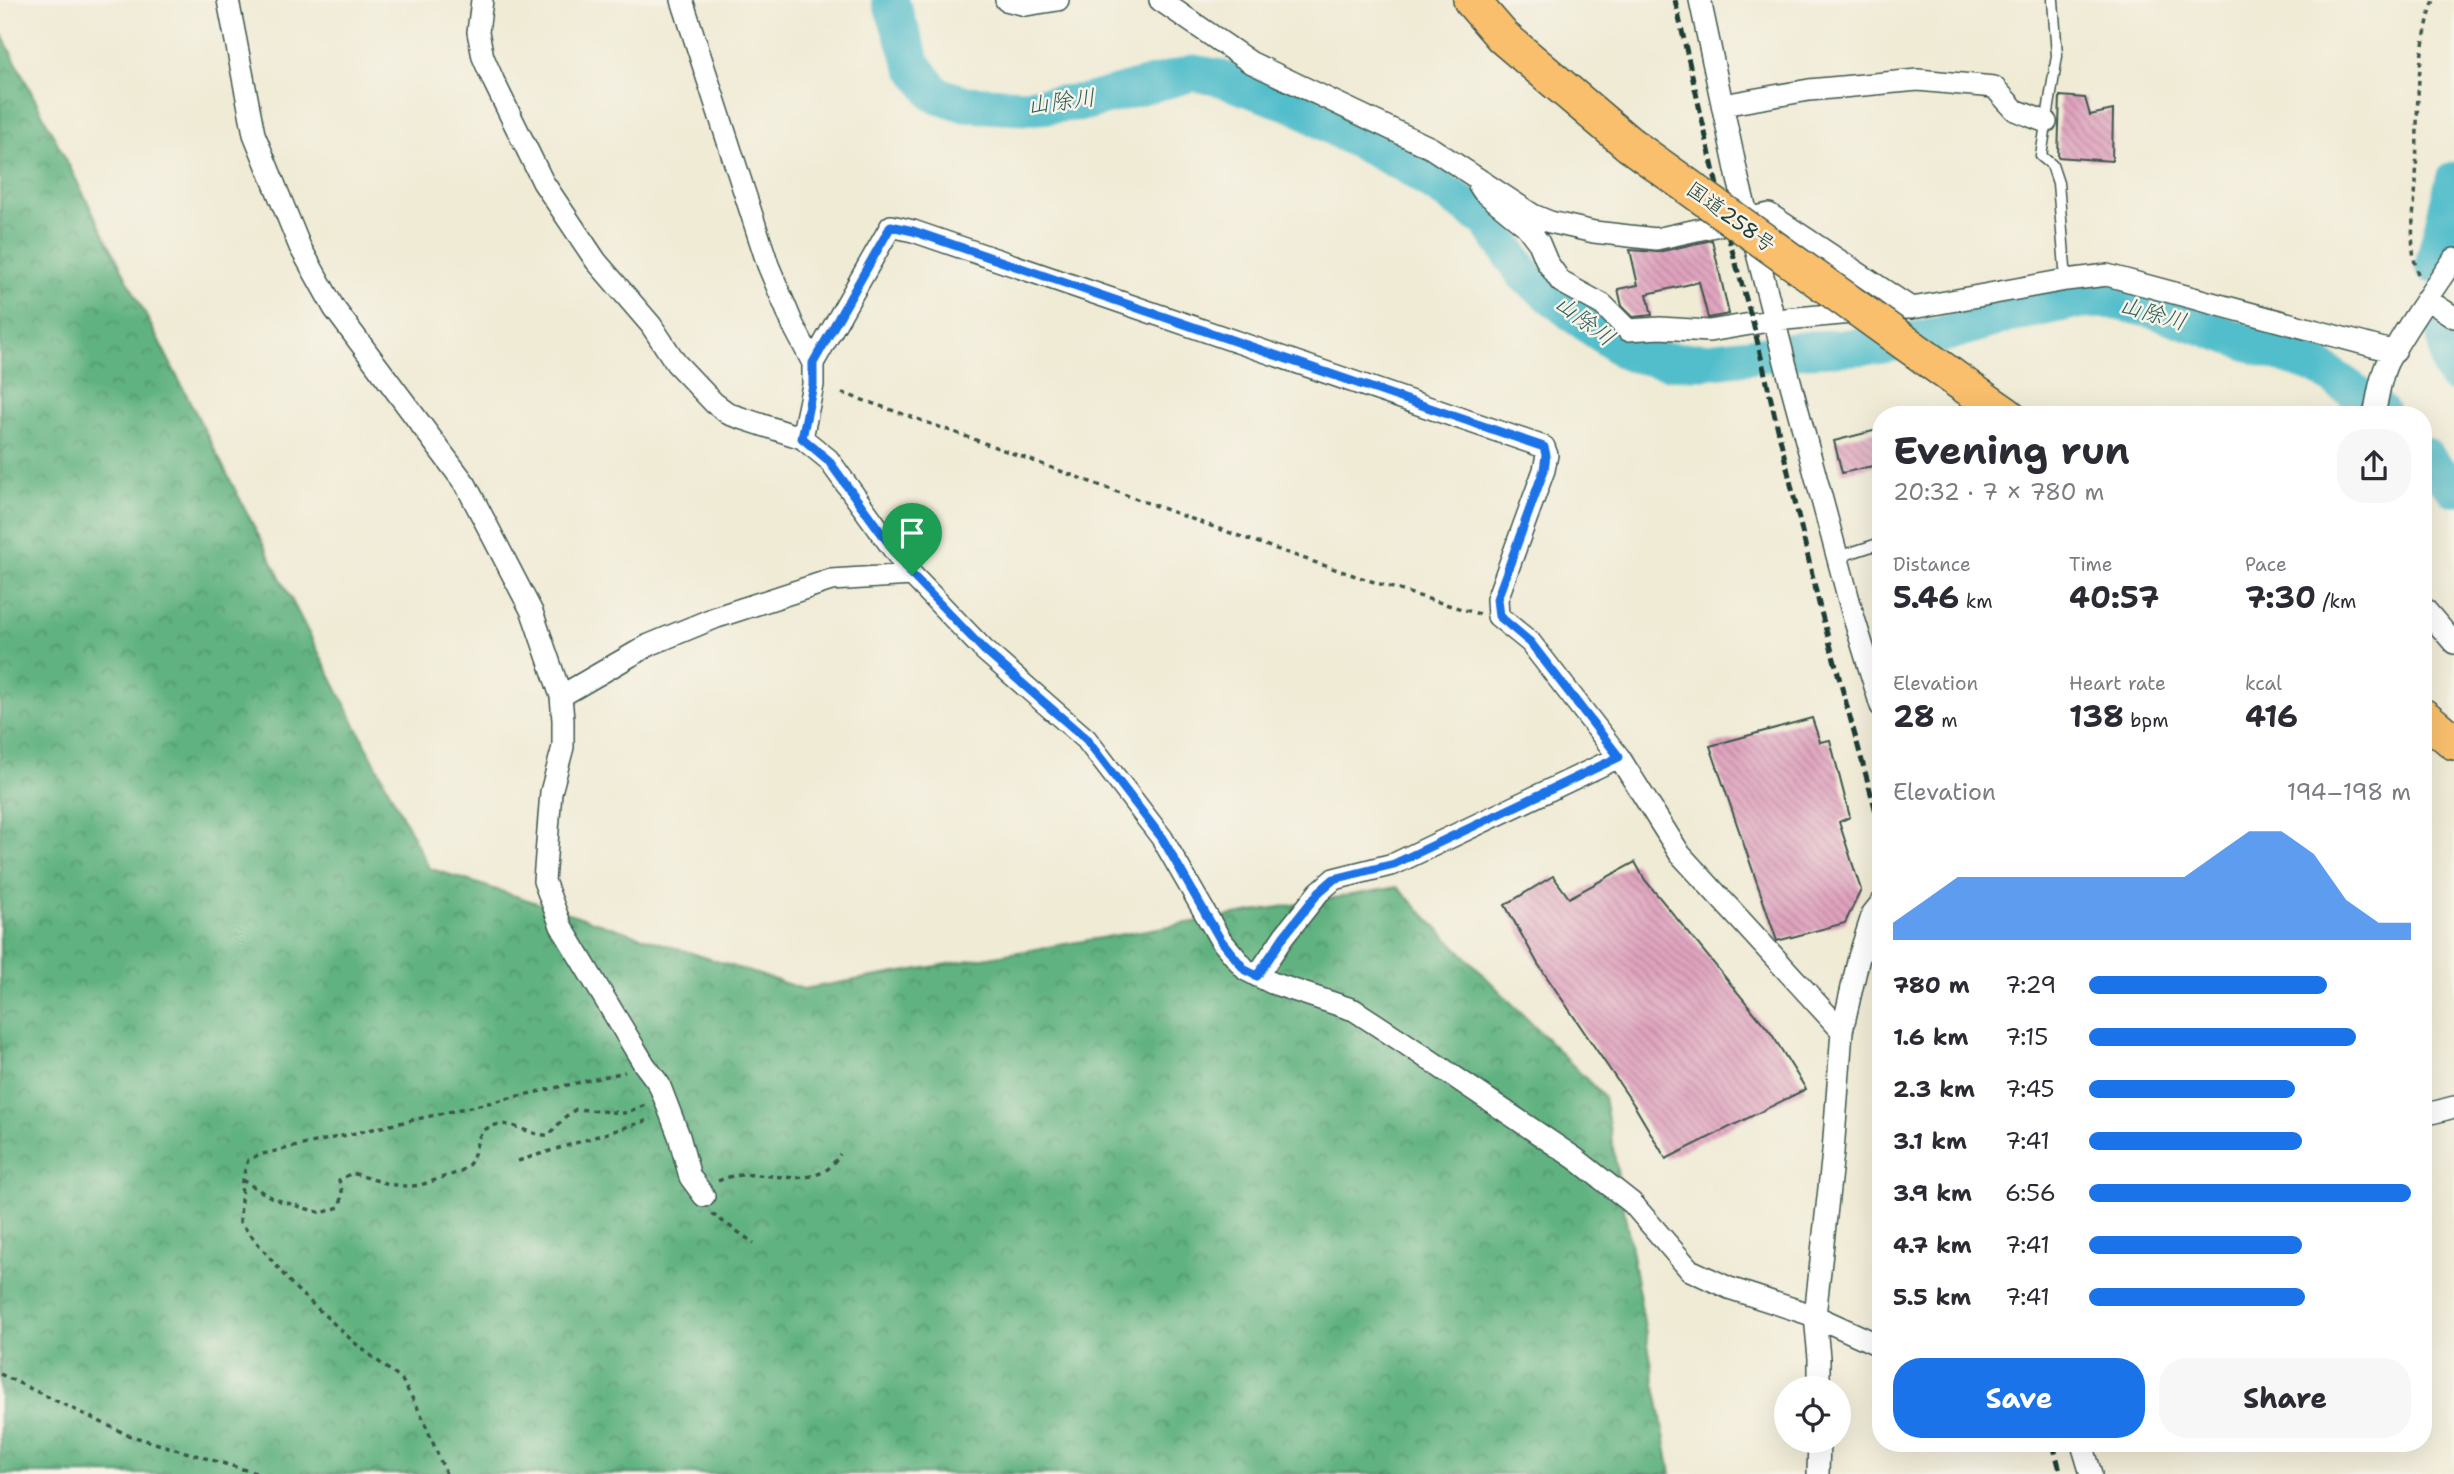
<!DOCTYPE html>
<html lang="en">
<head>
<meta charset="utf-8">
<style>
  :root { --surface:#fff; --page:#f7f7f7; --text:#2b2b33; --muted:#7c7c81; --accent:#1a73e8 }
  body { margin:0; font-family:"Shantell Sans","Klee One",sans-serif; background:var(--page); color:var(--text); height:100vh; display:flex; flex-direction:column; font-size:26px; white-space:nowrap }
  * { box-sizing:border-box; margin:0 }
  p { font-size:23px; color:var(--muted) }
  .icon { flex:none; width:38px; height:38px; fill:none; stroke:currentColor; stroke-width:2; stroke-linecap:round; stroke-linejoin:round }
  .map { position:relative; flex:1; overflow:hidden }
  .side { position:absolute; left:1872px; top:406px; width:560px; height:1046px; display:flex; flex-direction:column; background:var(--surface); border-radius:28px; box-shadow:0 7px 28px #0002 }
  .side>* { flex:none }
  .buttons { position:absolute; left:1774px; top:1376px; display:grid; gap:14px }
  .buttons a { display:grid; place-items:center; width:77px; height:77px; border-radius:50%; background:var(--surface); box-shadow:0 7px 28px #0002; font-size:35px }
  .pin { position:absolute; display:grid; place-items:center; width:60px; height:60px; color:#fff; margin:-72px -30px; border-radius:50% 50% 50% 0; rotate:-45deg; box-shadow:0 0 7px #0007 }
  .pin .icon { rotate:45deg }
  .round { display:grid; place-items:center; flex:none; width:74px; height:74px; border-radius:28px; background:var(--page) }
  .headline { display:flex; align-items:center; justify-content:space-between; height:119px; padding:0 21px }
  h1 { font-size:38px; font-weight:700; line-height:52px }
  .metrics { display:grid; grid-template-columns:repeat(3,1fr); gap:10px; height:119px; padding:7px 21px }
  .metrics div { display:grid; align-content:center }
  .metrics b { font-size:30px; font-weight:700 }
  .metrics small { font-size:19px; font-weight:400 }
  .metrics p { font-size:19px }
  .chart { height:196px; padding:14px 21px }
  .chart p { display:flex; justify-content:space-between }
  .chart svg { width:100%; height:126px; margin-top:7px; fill:var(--accent); opacity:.7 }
  .button { display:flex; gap:14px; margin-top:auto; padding:14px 21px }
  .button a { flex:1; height:80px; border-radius:28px; background:var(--accent); color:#fff; font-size:28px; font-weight:700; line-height:80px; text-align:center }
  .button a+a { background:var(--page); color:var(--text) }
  ul { padding:0 21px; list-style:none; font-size:23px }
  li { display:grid; grid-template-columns:112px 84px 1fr; align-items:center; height:52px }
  li i { height:18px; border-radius:9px; background:var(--accent) }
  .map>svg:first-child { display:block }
  .forest { fill:url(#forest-crowns); stroke:#40785a; stroke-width:2 }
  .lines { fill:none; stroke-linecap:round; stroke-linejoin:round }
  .river { stroke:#52becb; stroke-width:37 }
  .building { fill:url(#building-back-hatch) }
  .service-casing { stroke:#3e574c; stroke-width:13 }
  .minor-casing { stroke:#3e574c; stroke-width:24 }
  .trunk-casing { stroke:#3e574c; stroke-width:38 }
  .path { stroke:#3e574c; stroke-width:3.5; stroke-dasharray:5 5; stroke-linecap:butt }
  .service { stroke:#fff; stroke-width:10 }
  .minor { stroke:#fff; stroke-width:21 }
  .trunk { stroke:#f9bf6d; stroke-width:35 }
  .rail { stroke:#1f3d34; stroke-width:5; stroke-dasharray:10 5; stroke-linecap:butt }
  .trunk-bridge-casing { stroke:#3e574c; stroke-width:38; stroke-linecap:butt }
  .trunk-bridge { stroke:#f9bf6d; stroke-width:35 }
  .route-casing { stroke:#fff; stroke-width:14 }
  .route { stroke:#1a73e8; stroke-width:9 }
  .labels { text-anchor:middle; stroke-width:5; stroke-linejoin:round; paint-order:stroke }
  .street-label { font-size:21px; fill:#1f3d34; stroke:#f7f3e8 }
  .water-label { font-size:23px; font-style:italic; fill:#2c5d5a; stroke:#f7f3e8 }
</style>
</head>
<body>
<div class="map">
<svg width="2454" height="1474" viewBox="0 0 2454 1474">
  <defs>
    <pattern id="forest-crowns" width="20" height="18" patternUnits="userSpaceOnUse" patternTransform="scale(1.75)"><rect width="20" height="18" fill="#60b280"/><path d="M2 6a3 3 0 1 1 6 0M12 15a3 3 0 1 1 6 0" fill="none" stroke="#4f926a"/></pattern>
    <pattern id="building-back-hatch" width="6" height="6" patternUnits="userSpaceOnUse" patternTransform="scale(1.75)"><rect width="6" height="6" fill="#e0a3be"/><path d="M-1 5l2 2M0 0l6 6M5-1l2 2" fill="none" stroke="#b5869b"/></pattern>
  </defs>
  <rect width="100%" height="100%" fill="#f7f3e8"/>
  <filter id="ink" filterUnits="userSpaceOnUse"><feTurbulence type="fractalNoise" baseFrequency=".0143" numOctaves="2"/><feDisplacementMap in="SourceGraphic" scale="14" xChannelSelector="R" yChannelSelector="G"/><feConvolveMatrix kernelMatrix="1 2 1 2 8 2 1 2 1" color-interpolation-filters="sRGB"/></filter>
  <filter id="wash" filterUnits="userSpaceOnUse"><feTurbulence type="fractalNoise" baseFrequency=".00686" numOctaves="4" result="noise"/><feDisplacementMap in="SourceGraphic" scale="28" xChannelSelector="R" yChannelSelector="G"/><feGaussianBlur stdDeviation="1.57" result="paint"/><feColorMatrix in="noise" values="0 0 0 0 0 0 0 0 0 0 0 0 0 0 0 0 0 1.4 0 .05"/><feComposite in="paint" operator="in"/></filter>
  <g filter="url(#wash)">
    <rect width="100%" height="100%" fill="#f0ebd5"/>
    <!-- forest -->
    <path class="forest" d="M0 31 429 868 803 989 1397 887 1604 1097 1671 1474H0Z"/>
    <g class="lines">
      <!-- river -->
      <path class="river" d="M890 0 913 64 935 94 965 104 1025 107 1086 102 1193 73 1216 77 1298 106 1341 132 1409 167 1488 221 1524 274 1580 319 1628 353 1666 361H1706L1808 349 1877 346 1937 336 2003 316 2074 301 2108 300 2157 311 2319 367 2371 403 2383 415
        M2433 265 2454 180
        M2443 324 2450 367 2454 374
        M2424 455 2454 488"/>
    </g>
    <g id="blocks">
      <!-- building -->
      <path class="building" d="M2060 96 2085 98 2090 115 2113 110 2112 161 2058 157Z
        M1712 240 1729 314 1708 318 1699 282 1647 294 1652 315 1633 317 1622 306 1618 289 1638 285 1630 250 1658 252Z
        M1881 429V464L1842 473 1834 441Z
        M1812 718 1820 742 1830 740 1850 817 1839 822 1861 890 1845 923 1777 941 1710 746Z
        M1635 862 1645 880 1771 1033 1806 1089 1666 1159 1634 1105 1538 964 1505 905 1553 876 1569 898Z"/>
    </g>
  </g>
  <g filter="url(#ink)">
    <use href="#blocks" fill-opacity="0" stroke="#3e574c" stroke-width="2"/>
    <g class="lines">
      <defs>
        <path id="service" d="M2053 0 2057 56 2041 156 2052 165 2058 183 2066 280
          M1838 557 1881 543"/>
        <path id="minor" d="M228 0 254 134 300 247 334 308 466 485 532 612 561 696 563 720V747L551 792 544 881 561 926 644 1064 659 1084 679 1136 690 1177 704 1196
          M482 0 478 32 483 57 494 82 543 182 596 261 651 325 676 363 714 403 729 414 802 438 828 459 912 575 984 650 1086 739 1162 838 1220 939 1246 970 1272 983 1354 1010 1403 1042 1576 1159 1632 1203 1690 1270 1729 1288 1815 1316 1881 1346
          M682 0 768 265 793 325 813 363V385L802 438
          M1006 0 1026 5 1058 0
          M1160 0 1250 62 1431 148 1533 215 1550 222 1594 232 1656 239 1769 214 1911 308
          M1700 0 1738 179 1786 366 1853 615 1881 706
          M1723 105 1809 90 1918 80 1994 87 2015 110 2046 122
          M1480 181 1479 185 1483 191 1526 226 1539 243 1547 262 1561 282 1603 305 1628 330 1660 328 1709 331 1775 320 1918 307 2066 280 2107 275 2395 352
          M2426 299 2454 317
          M813 363 891 226 913 231 1544 447 1547 455 1544 470 1497 599 1498 616 1530 642 1619 757 1680 854 1842 1031
          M2374 415C2378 398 2380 376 2388 361 2407 326 2431 292 2454 259
          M2424 608 2454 643
          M561 696 649 645 717 617 831 580 912 575
          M1257 976 1284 936 1319 892 1334 879 1394 864 1619 757
          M2424 1115 2454 1107
          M1819 1388V1358L1815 1316 1833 1152 1842 1031 1859 957 1873 913 1881 903
          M2082 1444 2091 1474
          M1818 1474 1819 1440"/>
        <path id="trunk" d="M1471 0 1503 37 1629 144
          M1964 385 2007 415
          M2424 717 2454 742"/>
      </defs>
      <!-- service casing -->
      <use href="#service" class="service-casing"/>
      <!-- minor casing -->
      <use href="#minor" class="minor-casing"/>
      <!-- trunk casing -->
      <use href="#trunk" class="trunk-casing"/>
      <!-- path -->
      <path class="path" d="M2418 274C2408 245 2414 213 2416 183 2418 121 2414 59 2434 0
        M842 393C1055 465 1263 552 1479 614
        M518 1161 652 1119
        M242 1180 274 1199 304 1208 322 1213 339 1207 343 1195 339 1180 352 1173C370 1178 392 1187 411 1186 423 1186 436 1179 447 1176 457 1173 464 1171 470 1163 477 1154 475 1135 486 1129 508 1115 528 1137 549 1135L565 1117 576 1109 624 1113 646 1105
        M718 1181C754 1164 796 1189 826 1170 832 1167 836 1159 840 1154
        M712 1214 754 1243
        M0 1374 128 1435 259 1474
        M446 1474 421 1414 402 1380 356 1344 294 1287 240 1222 242 1180 248 1160 258 1155 625 1072"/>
      <!-- service -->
      <use href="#service" class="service"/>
      <!-- minor -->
      <use href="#minor" class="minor"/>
      <!-- trunk -->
      <use href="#trunk" class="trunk"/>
      <!-- rail -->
      <path class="rail" d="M1675 0 1730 243 1753 323 1820 608 1881 830
        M2053 1444 2061 1474"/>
      <defs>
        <path id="trunk-bridge" d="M1629 144 1964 385"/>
      </defs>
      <!-- trunk-bridge casing -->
      <use href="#trunk-bridge" class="trunk-bridge-casing"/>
      <!-- trunk-bridge -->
      <use href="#trunk-bridge" class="trunk-bridge"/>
    </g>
  </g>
  <g class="lines" filter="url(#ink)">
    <defs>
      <path id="route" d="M891 226 913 231 1544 447 1546 455 1544 470 1497 599 1499 616 1530 642 1619 757 1394 864 1334 879 1319 892 1284 936 1257 976 1245 970 1220 939 1162 838 1086 739 984 650 912 575 828 460 802 438 813 385V363Z"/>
    </defs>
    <!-- route casing -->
    <use href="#route" class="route-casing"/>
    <!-- route -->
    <use href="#route" class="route"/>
  </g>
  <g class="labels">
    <!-- street labels -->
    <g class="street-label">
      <text transform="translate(1731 217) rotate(36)" y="7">国道258号</text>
    </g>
    <!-- water labels -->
    <g class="water-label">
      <text transform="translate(1061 101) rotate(-7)" y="8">山除川</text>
      <text transform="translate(2153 313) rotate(16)" y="8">山除川</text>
      <text transform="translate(1585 320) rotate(37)" y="8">山除川</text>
    </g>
  </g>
</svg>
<div class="buttons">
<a><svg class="icon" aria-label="locate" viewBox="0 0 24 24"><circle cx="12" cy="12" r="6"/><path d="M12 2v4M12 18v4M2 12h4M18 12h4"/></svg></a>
</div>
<div class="pin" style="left:912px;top:575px;background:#1e9e55"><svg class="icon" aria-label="arrive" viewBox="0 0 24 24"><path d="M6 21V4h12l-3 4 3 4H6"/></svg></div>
<section class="side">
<div class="headline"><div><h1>Evening run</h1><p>20:32 · 7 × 780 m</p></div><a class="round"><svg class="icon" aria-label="share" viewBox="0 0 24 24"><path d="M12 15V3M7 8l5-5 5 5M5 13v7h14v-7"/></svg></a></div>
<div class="metrics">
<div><p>Distance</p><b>5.46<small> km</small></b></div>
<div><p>Time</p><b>40:57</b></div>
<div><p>Pace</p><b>7:30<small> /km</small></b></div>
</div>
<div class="metrics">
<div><p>Elevation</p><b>28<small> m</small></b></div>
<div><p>Heart rate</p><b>138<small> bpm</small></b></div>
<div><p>kcal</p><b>416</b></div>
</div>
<div class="chart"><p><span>Elevation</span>194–198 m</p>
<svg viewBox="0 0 160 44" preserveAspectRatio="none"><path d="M0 44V38L10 30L20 22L30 22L40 22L50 22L60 22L70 22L80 22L90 22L100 14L110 6L120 6L130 14L140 30L150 38L160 38V44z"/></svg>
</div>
<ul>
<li><b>780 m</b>7:29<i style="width:74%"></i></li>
<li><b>1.6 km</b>7:15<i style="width:83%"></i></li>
<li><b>2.3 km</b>7:45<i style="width:64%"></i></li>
<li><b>3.1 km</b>7:41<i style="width:66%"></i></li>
<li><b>3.9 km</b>6:56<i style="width:100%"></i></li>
<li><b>4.7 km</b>7:41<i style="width:66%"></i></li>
<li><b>5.5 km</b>7:41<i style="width:67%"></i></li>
</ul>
<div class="button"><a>Save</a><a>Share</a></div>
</section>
</div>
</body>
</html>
